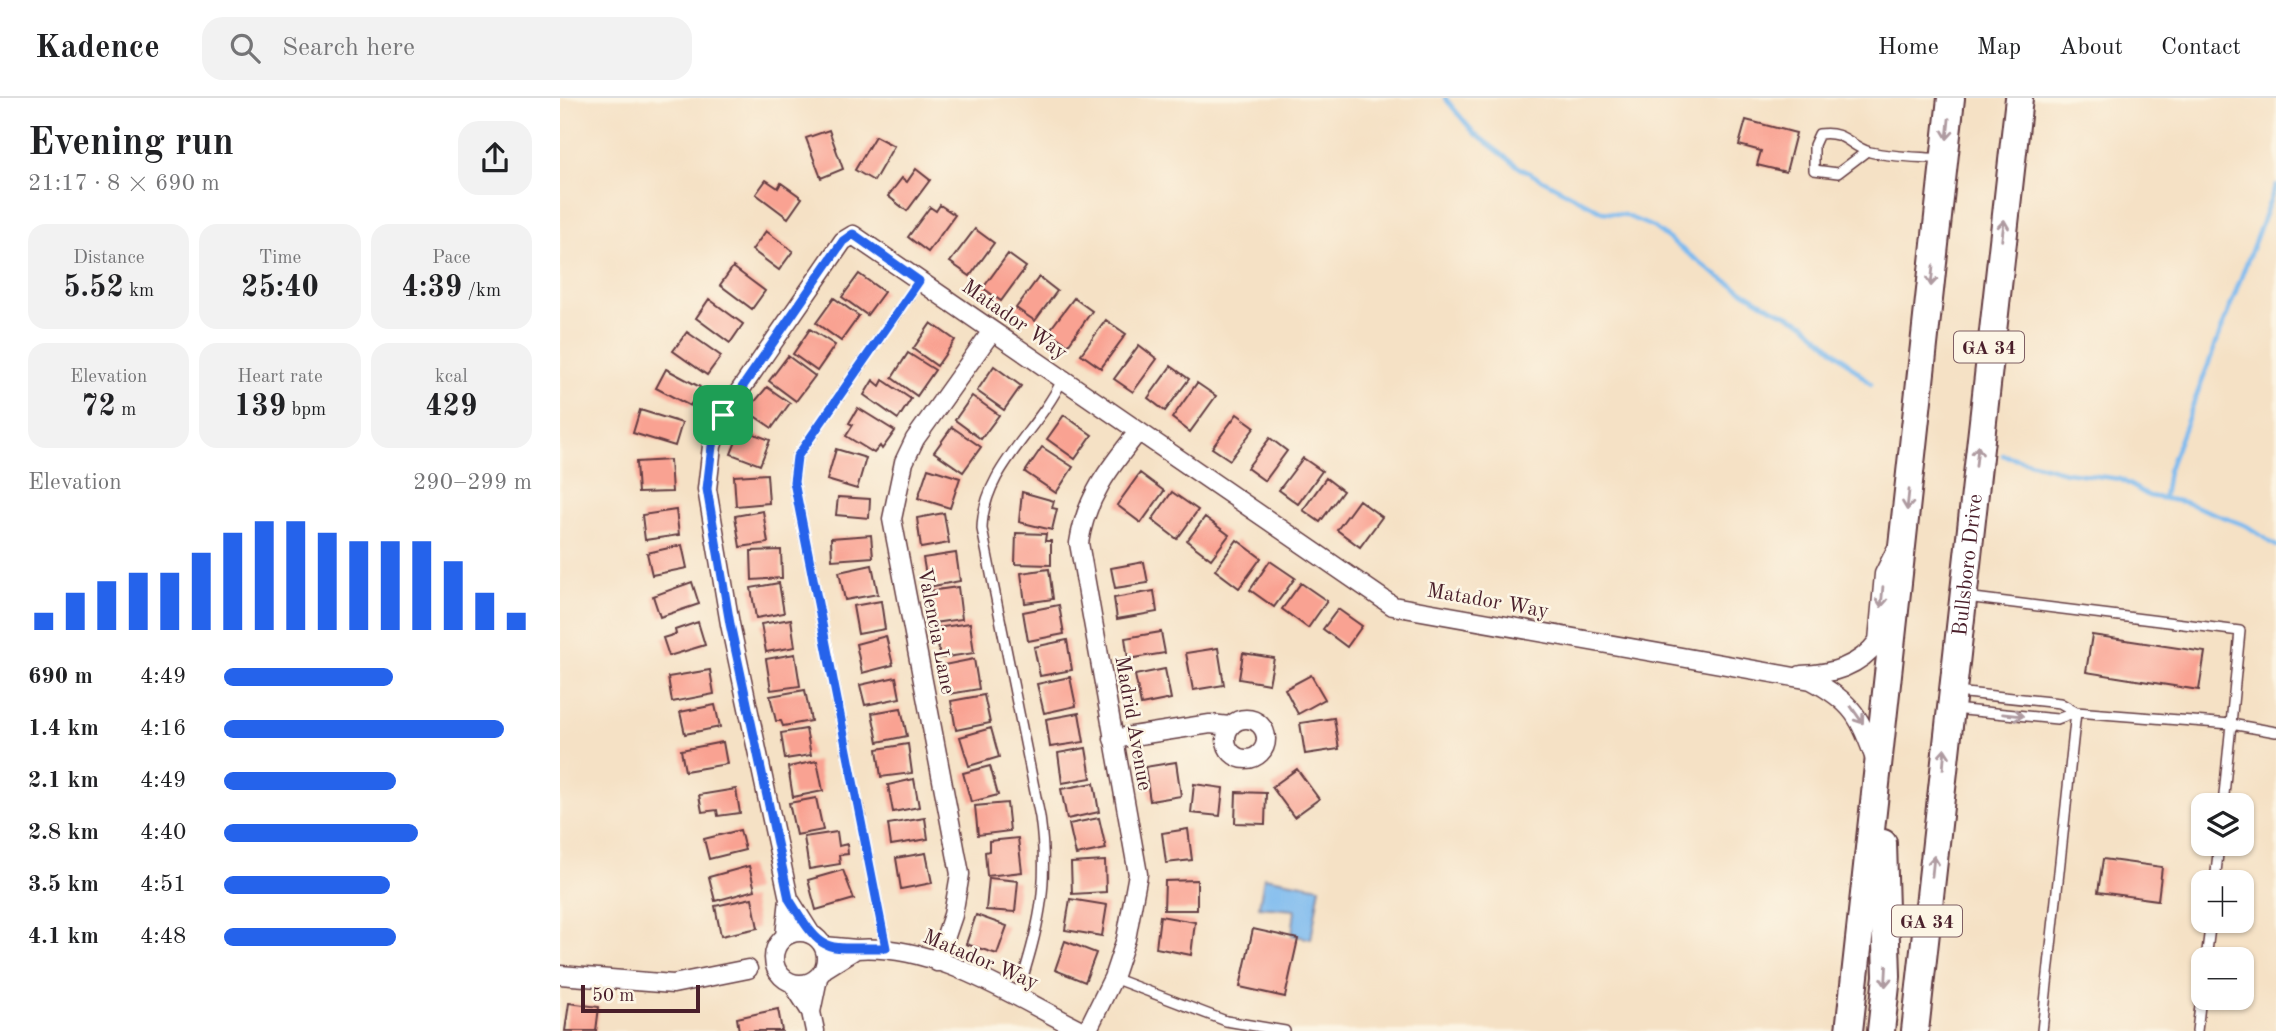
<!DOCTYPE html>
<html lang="en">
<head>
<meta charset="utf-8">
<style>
  :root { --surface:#fff; --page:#f2f2f2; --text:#202124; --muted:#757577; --line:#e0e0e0; --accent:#2563eb }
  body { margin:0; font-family:"Old Standard TT",serif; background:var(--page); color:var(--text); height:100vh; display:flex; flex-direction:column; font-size:26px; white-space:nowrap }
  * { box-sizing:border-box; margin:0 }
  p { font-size:23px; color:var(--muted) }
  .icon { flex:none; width:38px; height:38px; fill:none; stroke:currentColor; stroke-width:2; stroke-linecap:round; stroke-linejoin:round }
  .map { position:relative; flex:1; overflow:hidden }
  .drawer { display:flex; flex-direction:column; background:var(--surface); width:560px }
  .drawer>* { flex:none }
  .fabs { position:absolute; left:1631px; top:695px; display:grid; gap:14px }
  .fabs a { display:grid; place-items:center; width:63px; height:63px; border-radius:14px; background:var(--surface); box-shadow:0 2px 5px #0004; font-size:35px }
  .scale { position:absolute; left:21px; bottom:18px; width:119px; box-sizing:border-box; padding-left:7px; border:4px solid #4a1f2b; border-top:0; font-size:19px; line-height:24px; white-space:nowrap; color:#4a1f2b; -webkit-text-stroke:5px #fcf5e5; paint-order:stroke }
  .pin { position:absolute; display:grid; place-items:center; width:60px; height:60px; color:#fff; margin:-30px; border-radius:14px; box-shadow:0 4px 10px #0006 }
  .round { display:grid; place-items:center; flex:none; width:74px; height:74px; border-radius:21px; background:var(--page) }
  .headline { display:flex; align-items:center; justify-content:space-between; height:119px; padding:0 28px }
  h1 { font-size:38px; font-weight:700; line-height:52px }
  .figures { display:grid; grid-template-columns:repeat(3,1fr); gap:10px; height:119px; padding:7px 28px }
  .figures div { display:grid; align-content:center; border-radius:18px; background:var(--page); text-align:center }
  .figures b { font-size:30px; font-weight:700 }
  .figures small { font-size:19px; font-weight:400 }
  .figures p { font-size:19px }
  .chart { height:196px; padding:14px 28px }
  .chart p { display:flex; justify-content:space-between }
  .chart svg { width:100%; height:126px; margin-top:7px; stroke:var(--accent); stroke-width:6 }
  ul { padding:0 28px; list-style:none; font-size:23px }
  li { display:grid; grid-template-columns:112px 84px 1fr; align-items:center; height:52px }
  li i { height:18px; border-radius:9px; background:var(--accent) }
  header { display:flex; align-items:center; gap:42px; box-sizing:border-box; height:98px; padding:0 35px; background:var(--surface); border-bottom:2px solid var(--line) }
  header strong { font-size:33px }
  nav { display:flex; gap:38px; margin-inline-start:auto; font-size:24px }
  .search { width:490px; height:63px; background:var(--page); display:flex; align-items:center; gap:18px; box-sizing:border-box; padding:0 24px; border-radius:21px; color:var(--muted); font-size:26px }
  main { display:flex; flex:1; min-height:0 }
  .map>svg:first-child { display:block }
  .water { fill:#7cbaef; stroke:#636c8d; stroke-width:2 }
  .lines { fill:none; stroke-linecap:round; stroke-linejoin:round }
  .stream { stroke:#7cbaef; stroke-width:4.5 }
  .building { fill:#f9a292 }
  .lane-casing { stroke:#643c42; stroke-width:12 }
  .street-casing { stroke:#643c42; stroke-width:21 }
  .primary-casing { stroke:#643c42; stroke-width:30 }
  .lane { stroke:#fff; stroke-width:9 }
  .street { stroke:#fff; stroke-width:18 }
  .primary { stroke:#fff; stroke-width:26 }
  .oneway { stroke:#ae9aa0 }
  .route-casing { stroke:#fff; stroke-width:14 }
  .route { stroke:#2563eb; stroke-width:9 }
  .labels { text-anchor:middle; stroke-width:5; stroke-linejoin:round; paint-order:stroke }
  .shield { fill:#fcf5e5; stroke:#7f5f63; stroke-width:2 }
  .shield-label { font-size:19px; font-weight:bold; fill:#4a1f2b }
  .street-label { font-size:21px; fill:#4a1f2b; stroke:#fcf5e5 }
</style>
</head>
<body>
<header>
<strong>Kadence</strong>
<div class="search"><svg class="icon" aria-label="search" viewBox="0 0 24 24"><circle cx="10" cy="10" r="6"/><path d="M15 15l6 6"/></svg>Search here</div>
<nav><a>Home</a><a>Map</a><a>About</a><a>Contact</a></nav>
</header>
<main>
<section class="drawer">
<div class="headline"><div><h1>Evening run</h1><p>21:17 · 8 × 690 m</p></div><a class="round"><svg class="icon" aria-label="share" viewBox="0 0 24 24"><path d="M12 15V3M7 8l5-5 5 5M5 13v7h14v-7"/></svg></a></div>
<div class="figures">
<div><p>Distance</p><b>5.52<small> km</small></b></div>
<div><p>Time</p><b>25:40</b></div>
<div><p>Pace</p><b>4:39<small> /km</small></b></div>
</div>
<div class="figures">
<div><p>Elevation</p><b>72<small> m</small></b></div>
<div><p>Heart rate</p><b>139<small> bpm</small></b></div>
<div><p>kcal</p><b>429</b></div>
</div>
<div class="chart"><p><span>Elevation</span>290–299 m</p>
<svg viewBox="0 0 160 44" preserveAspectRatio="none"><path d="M5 44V38M15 44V31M25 44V27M35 44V24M45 44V24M55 44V17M65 44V10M75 44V6M85 44V6M95 44V10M105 44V13M115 44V13M125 44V13M135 44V20M145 44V31M155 44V38"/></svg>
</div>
<ul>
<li><b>690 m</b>4:49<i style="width:55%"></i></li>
<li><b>1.4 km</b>4:16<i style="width:91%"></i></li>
<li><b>2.1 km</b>4:49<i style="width:56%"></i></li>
<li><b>2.8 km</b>4:40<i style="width:63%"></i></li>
<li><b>3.5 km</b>4:51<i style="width:54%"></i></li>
<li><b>4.1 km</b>4:48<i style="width:56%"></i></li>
</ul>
</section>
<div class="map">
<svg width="1716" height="933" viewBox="0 0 1716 933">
  <rect width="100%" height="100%" fill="#fcf5e5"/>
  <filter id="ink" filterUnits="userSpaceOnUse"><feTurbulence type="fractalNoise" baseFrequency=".0143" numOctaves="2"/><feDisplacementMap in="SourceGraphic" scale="14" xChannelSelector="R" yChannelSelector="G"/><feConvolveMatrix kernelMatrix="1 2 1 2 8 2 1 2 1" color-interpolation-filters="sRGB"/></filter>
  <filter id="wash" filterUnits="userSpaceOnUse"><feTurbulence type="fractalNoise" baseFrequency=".00686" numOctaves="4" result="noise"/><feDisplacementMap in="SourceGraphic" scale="28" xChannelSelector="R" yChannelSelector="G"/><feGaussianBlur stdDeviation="1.57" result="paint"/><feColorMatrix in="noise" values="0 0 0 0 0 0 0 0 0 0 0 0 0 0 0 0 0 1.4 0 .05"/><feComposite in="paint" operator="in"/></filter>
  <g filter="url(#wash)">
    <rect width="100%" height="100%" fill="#f5e1c5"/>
    <!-- water -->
    <path class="water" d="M704 779 760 789 751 841 732 837 735 812 699 809Z"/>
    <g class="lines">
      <!-- stream -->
      <path class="stream" d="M885 0 914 35 960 70 1043 114 1064 117 1093 129 1155 176 1204 206 1244 225 1311 286
        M1443 357 1506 374 1560 381 1589 398 1624 404 1687 428 1716 448
        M1604 399 1608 373 1716 87"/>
    </g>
    <g id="blocks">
      <!-- building -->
      <path class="building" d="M1186 22 1236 35 1226 74 1197 67 1201 53 1179 47Z
        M269 32 283 71 261 80 246 40Z
        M315 38 334 48 314 83 295 72Z
        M356 71 370 82 347 113 328 98 342 80 347 84Z
        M206 82 218 90 221 85 242 100 228 120 196 96Z
        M380 107 395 117 368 154 348 139 370 109 376 113Z
        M415 131 434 145 410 178 390 164Z
        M206 133 233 153 219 172 192 152Z
        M448 156 466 169 441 203 423 190Z
        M173 169 205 193 192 211 160 187Z
        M299 176 324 194 307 217 282 199Z
        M479 179 497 193 475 223 456 210Z
        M274 200 299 218 281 243 256 225Z
        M514 200 532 213 508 247 489 233Z
        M149 201 183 226 170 245 136 220Z
        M546 222 566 236 541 270 521 256Z
        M371 225 395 242 377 268 353 251Z
        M250 231 275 247 257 273 233 256Z
        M127 234 161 258 147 277 113 253Z
        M579 247 597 261 573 294 554 281Z
        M348 255 375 272 357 298 332 280Z
        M228 258 255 278 236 303 209 283Z
        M434 268 461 288 444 312 417 293Z
        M611 268 629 281 605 313 588 300Z
        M106 271 140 289 130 308 96 290Z
        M313 282 320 288 323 282 351 301 338 321 304 297Z
        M637 285 656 298 630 334 612 320Z
        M207 289 230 305 212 330 187 313Z
        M412 298 439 317 421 341 395 322Z
        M298 310 335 333 322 351 320 348 314 355 286 338 293 327 289 325Z
        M80 312 122 325 115 348 73 335Z
        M677 316 695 329 670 362 652 350Z
        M504 317 532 337 515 361 487 341Z
        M392 329 421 349 403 374 374 354Z
        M181 331 210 342 200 367 171 356Z
        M710 340 727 353 705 383 687 370Z
        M482 349 513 369 496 395 465 374Z
        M276 351 306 360 297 391 267 382Z
        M743 360 762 373 738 406 719 392Z
        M110 362 112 394 78 395 76 364Z
        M368 370 400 380 390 410 358 400Z
        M580 375 604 393 581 425 557 407Z
        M207 376 209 405 176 408 174 378Z
        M766 380 783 393 760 424 743 412Z
        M462 394 494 403 492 410 497 411 492 432 459 424Z
        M612 394 638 412 617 441 592 422Z
        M278 399 310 401 309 420 276 417Z
        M799 402 822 419 800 449 777 432Z
        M116 412 119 437 85 442 82 417Z
        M203 413 208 445 180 449 175 418Z
        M384 415 389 445 361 450 357 420Z
        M645 419 669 437 651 461 627 443Z
        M456 435 486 436 485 443H491V467L455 466Z
        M311 437 313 459 272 462 271 440Z
        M677 442 701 460 679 490 655 472Z
        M122 447 127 470 92 477 87 455Z
        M221 452 222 480 192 482 191 453Z
        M396 455 400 483 368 489 363 460Z
        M710 463 735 480 714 509 690 492Z
        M584 464 588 485 555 490 551 470Z
        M312 467 318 496 285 502 279 474Z
        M489 471 493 501 465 505 461 475Z
        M132 484 139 506 100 519 93 498Z
        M219 485 224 515 196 520 191 490Z
        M741 485 767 503 748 530 722 511Z
        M398 489 402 521 373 525 369 493Z
        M594 493 597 514 557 521 554 500Z
        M321 503 325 531 298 536 293 508Z
        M499 507 504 536 468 543 463 514Z
        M778 511 802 528 787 549 763 531Z
        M231 521 235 549 206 554 201 526Z
        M138 524 145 547 109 558 103 540 116 536 115 532Z
        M410 525 414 555 380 560 376 530Z
        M601 534 605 555 568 561 565 540Z
        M1532 537 1645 554 1639 592 1526 574Z
        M326 538 333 567 302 575 296 546Z
        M507 542 512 572 480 578 474 549Z
        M658 550 664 587 633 592 626 555Z
        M683 555 714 560 709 586 679 581Z
        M235 556 240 588 211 592 206 561Z
        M414 561 419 591 389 596 384 567Z
        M605 571 611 601 581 607 575 577Z
        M150 572 154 596 112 604 108 579Z
        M751 577 765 601 738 616 725 591Z
        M336 579 340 600 305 607 300 587Z
        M510 579 516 608 484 615 477 586Z
        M245 592 251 623 223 628 221 623H216L210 598Z
        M424 597 430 625 396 632 391 603Z
        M155 607 160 629 125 636 120 614Z
        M341 610 347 638 318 644 312 615Z
        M519 615 524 644 490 649 486 621Z
        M774 620 779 651 745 656 740 625Z
        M431 630 439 659 409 668 400 639Z
        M246 631 251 657 225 661 221 635Z
        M163 644 167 666 125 673 121 652Z
        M348 646 352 675 321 679 317 651Z
        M526 650 531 680 502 685 498 655Z
        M257 663 263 693 233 699 228 669Z
        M616 664 621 698 590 703 585 669Z
        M430 668 438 697 411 704 403 675Z
        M737 671 759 701 734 719 712 689Z
        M354 681 359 709 333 714 328 687Z
        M534 685 539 714 507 721 501 691Z
        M634 686 663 690 660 718 631 715Z
        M176 691 180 715 158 718 157 712 142 714 139 697Z
        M676 694 706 695 705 726 675 725Z
        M256 700 263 732 236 737 229 705Z
        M447 705 450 733 418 737 415 708Z
        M365 720 368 741 331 747 328 726Z
        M539 720 546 751 516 757 509 726Z
        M628 731 632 762 606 765 602 735Z
        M180 732 185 752 149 761 144 741Z
        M277 734 279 748 287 746 288 756 279 757 280 766 249 771 244 739Z
        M458 740 462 774 427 778 425 754 429 753V743Z
        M366 755 372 785 341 791 336 760Z
        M1543 761 1602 769 1598 802 1538 794Z
        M545 763 546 794 512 796 511 765Z
        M189 768 195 792 155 803 149 779Z
        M283 772 294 801 256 812 248 782Z
        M429 780 458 783 455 814 426 812Z
        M637 782V812H604L605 783Z
        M192 800 198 830 161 838 155 808Z
        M510 801 547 807 542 838 505 832Z
        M416 817 447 828 437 856 406 846Z
        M600 818 635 824 631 857 596 850Z
        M693 831 738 841 725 899 680 889Z
        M505 843 536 855 525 884 495 872Z
        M9 905 39 909 36 933H5Z
        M218 911 222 933H179L177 920Z"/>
    </g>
  </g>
  <g filter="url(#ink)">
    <use href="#blocks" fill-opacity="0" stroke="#643c42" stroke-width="2"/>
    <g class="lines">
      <defs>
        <path id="lane" d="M1307 53 1278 75 1254 72V47L1259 36C1285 32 1290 49 1310 54 1333 59 1359 59 1383 61
          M1406 499 1680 533 1671 626 1716 634
          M1396 594 1500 605 1516 614 1671 626 1663 707
          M1393 611 1497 621 1516 614
          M1655 784 1659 746
          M326 850 234 384 237 359 359 183
          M1646 861 1651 822
          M553 880 666 923 725 933
          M457 899C478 830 490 792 480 719L422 431C423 371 478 333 502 282
          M1482 933 1516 614
          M1637 933 1643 882"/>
        <path id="street" d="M1241 577C1272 576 1299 569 1318 543L1324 476 1336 452
          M666 641a20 20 0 1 1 40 0a20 20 0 1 1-40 0Z
          M553 641 650 626 670 628
          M229 801 170 526 147 391 152 348 163 317 283 143 293 137 833 508 1251 582C1293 604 1301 620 1316 664
          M214 860a26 26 0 1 1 52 0a26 26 0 1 1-52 0Z
          M225 838 229 801 251 836
          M264 848 296 851 264 871
          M296 851C376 845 454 899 523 933
          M377 864 393 817 400 776 332 421 344 364 355 341 432 233
          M0 877 113 886 188 871
          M233 886 251 914 258 880
          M251 914 255 933
          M527 933 553 880 566 841 578 776 519 445C526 399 550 369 578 334"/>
        <g id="primary">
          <path d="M1289 933 1391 0"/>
          <path d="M1321 933 1327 878 1323 745"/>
          <path id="s1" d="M1355 933 1459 0"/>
        </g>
      </defs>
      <!-- lane casing -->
      <use href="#lane" class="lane-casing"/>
      <!-- street casing -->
      <use href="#street" class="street-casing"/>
      <!-- primary casing -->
      <use href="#primary" class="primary-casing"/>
      <!-- lane -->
      <use href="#lane" class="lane"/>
      <!-- street -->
      <use href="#street" class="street"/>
      <!-- primary -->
      <use href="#primary" class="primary"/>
    </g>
    <!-- one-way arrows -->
    <defs><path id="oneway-shaft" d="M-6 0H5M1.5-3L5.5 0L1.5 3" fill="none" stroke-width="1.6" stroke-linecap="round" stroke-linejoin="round" transform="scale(1.75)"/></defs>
    <g class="oneway">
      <use href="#oneway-shaft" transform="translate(1388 31) rotate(96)"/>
      <use href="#oneway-shaft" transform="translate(1443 132) rotate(-83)"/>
      <use href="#oneway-shaft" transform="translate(1372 178) rotate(96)"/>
      <use href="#oneway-shaft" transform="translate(1417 358) rotate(-84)"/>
      <use href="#oneway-shaft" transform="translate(1348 402) rotate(96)"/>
      <use href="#oneway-shaft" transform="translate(1322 499) rotate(95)"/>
      <use href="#oneway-shaft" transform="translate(1297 617) rotate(55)"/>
      <use href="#oneway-shaft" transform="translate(1453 617) rotate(6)"/>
      <use href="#oneway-shaft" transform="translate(1384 661) rotate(-85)"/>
      <use href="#oneway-shaft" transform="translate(1373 768) rotate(-84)"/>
      <use href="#oneway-shaft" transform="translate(1326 878) rotate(93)"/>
    </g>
  </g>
  <g class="lines" filter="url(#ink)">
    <defs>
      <path id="route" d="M293 136 359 183 237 359 234 384 326 850C262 849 265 859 229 801L170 526 147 391 152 348 163 317 283 143Z"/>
    </defs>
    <!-- route casing -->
    <use href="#route" class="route-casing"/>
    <!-- route -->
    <use href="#route" class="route"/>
  </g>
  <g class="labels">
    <!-- shield labels -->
    <g class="shield">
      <rect x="1394" y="233.5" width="70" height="31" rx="5"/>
      <rect x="1332" y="807.5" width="70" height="31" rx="5"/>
    </g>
    <g class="shield-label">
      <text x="1429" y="256">GA 34</text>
      <text x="1367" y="830">GA 34</text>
    </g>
    <!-- street labels -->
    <g class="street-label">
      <text transform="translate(455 221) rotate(35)" y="7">Matador Way</text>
      <text dy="7" stroke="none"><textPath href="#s1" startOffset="469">Bullsboro Drive</textPath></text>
      <text transform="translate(928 502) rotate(10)" y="7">Matador Way</text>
      <text transform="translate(377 533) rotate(79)" y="7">Valencia Lane</text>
      <text transform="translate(574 625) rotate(80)" y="7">Madrid Avenue</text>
      <text transform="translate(421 861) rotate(23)" y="7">Matador Way</text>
    </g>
  </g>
</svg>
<div class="fabs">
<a><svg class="icon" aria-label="layers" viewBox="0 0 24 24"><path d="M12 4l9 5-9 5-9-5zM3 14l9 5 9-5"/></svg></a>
<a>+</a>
<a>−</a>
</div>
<div class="scale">50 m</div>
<div class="pin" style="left:163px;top:317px;background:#1e9e55"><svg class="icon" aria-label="arrive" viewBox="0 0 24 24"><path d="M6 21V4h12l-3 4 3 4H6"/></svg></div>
</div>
</main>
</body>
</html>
